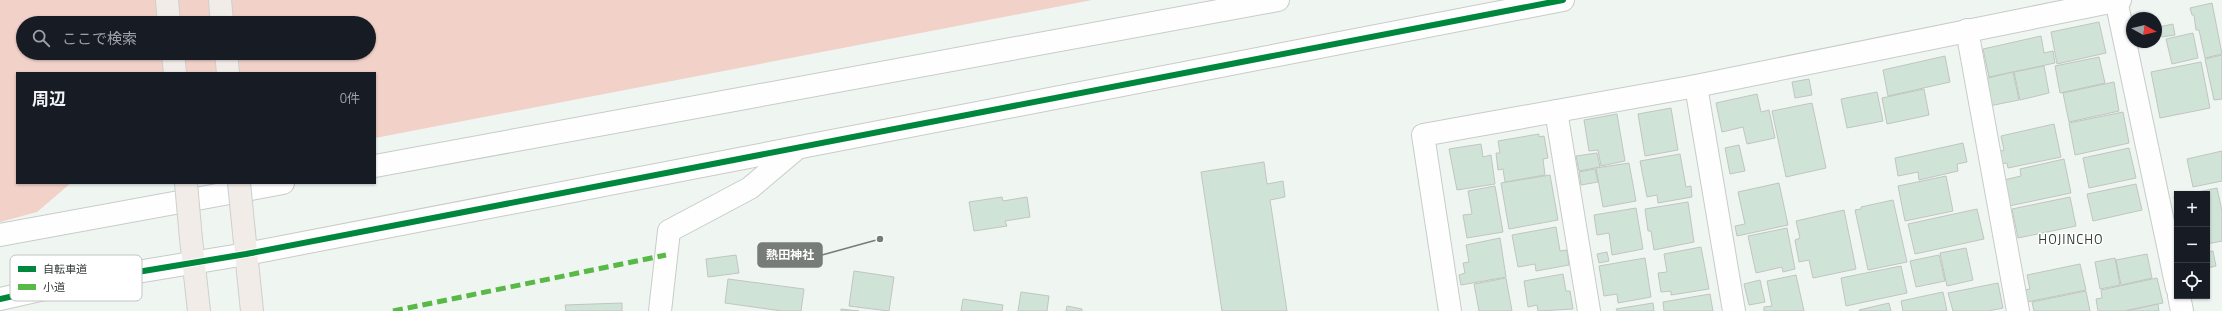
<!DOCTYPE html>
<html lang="ja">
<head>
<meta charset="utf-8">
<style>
	body { margin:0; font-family:"Titillium Web","Noto Sans JP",sans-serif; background:#242831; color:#f1f3f6 }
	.controls { position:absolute; right:12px; bottom:12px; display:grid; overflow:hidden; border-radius:0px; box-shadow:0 1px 3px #0004 }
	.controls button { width:36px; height:36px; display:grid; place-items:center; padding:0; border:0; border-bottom:1px solid #363941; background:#171b24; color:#f1f3f6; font:20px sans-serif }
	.compass { position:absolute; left:2126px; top:12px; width:36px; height:36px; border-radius:50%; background:#171b24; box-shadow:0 1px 3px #0004; rotate:98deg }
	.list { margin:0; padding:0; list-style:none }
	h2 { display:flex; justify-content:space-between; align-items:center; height:52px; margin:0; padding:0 16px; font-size:17px }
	h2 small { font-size:13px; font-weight:400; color:#9ea1a6 }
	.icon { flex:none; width:22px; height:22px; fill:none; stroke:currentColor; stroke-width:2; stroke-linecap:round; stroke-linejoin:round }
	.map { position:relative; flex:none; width:2222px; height:311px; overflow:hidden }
	.search { position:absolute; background:#171b24; box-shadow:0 1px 3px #0004; left:16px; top:16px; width:360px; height:44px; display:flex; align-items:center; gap:10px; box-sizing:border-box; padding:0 14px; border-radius:22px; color:#9ea1a6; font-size:15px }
	.panel { position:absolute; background:#171b24; box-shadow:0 1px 3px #0004; left:16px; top:72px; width:360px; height:112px; border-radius:0px }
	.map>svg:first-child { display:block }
	.green { fill:#f2d1c8; fill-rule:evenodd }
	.building { fill:#d0e3d7; stroke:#c1c5c2 }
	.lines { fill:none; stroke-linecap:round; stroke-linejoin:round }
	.minor-casing { stroke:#c8ccc9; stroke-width:24 }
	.highway-casing { stroke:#cdd0ce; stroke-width:24 }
	.minor { stroke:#fdfefd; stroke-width:22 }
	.highway { stroke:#f2ece9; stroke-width:22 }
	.highway-bridge-casing { stroke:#cdd0ce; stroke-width:24; stroke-linecap:butt }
	.highway-bridge { stroke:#f2ece9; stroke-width:22 }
	.quiet { stroke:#58b947; stroke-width:5; stroke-dasharray:10 5; stroke-linecap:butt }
	.cycleway-casing { stroke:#fff; stroke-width:8 }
	.cycleway { stroke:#00873e; stroke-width:6 }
	.labels { text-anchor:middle; stroke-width:3; stroke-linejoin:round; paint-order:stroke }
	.quarter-label { font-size:13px; letter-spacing:1px; fill:#313b34; stroke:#fff }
	.key { fill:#fff; stroke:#c3c4c3; stroke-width:1 }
	.key-label { font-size:11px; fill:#363b37 }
	.leader { fill:none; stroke:#777c78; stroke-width:1.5 }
	.callout-dot { fill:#777c78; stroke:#fff; stroke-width:1.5 }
	.callout { fill:#777c78; stroke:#777c78; stroke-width:1.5 }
	.callout-label { font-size:12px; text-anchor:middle; font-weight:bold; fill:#fff }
</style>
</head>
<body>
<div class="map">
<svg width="2222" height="311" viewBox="0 0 2222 311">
	<rect width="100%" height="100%" fill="#eff5f1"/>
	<path class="green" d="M0,0h1092l-717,138v-65h-358v110h54l-34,29 -37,10zM23,23h346v30h-346z"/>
	<g class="building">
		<path d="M2212,3l10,51 -17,4 -6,-28h-3l-2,-15h-2l-2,-7z"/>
		<path d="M2099,22l7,31 -49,11 -6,-32z"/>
		<path d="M2173,24l2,11 -13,2 -3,-10z"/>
		<path d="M2193,33l5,25 -26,6 -6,-25z"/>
		<path d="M2041,36l3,17 9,-2 2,12 -66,14 -6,-28z"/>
		<path d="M2222,55v44l-8,1 -9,-41z"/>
		<path d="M1945,56l5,26 -62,14 -5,-26z"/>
		<path d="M2099,57l6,26 -45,10 -5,-27z"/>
		<path d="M2201,62l9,46 -50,10 -9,-46z"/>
		<path d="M2044,66l5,27 -29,7 -6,-28z"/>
		<path d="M2013,72l6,28 -30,6 -5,-27z"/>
		<path d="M1809,79l3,16 -17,3 -3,-16z"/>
		<path d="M2114,82l5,29 -50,11 -6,-29z"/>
		<path d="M1924,89l5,26 -42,9 -5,-26z"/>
		<path d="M1877,92l6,29 -36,7 -6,-29z"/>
		<path d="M1757,94l4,18 8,-2 6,28 -28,6 -4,-17 -21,5 -6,-29z"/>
		<path d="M1812,103l14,65 -40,9 -14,-66z"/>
		<path d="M1671,108l7,42 -33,6 -7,-42z"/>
		<path d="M2123,112l6,31 -54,12 -6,-32z"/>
		<path d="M1617,114l8,47 -24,5 -3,-16 -9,1 -5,-31z"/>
		<path d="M2054,124l7,33 -53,11 -1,-5 -7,1 -2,-12 6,-2 -3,-14z"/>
		<path d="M1539,134v3l5,-1 4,22 -5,1 2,16 -40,7 -2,-13 -5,1 -2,-17h4l-2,-12z"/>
		<path d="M1963,143l4,19 -10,2 1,7 -39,9 -1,-8 -20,4 -3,-18z"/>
		<path d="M1481,144l2,13 8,-2 4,29 -38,6 -8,-41z"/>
		<path d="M1739,145l6,26 -15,3 -5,-26z"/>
		<path d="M2129,148l7,30 -47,10 -6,-30z"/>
		<path d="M2222,151v30l-29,6 -6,-28z"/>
		<path d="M1597,153l3,14 -21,4 -3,-15z"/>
		<path d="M1680,154l6,33 5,-1 1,11 -34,6 -1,-8 -10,2 -7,-36z"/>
		<path d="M2064,159l7,34 -62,13 -5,-26 17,-4 -1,-7z"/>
		<path d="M1264,162l3,22 16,-3 2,16 -15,3 17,111h-65l-21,-139z"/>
		<path d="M1629,163l7,38 -33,6 -7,-39z"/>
		<path d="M1595,169l3,13 -17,3 -2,-13z"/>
		<path d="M1550,175l8,45 -49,9 -8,-46z"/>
		<path d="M1946,176l7,35 -48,10 -7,-35z"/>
		<path d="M1779,183l9,42 -51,11 -2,-10 10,-2 -7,-32z"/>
		<path d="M2136,184l6,26 -49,11 -6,-27z"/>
		<path d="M1495,186l8,46 -36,6 -4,-23 9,-1 -4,-23z"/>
		<path d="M2217,188l5,23v30l-15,3v-50h-19z"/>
		<path d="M2177,196v14l-3,-13z"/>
		<path d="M1002,197l1,4 24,-4 3,20 -25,4 2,5 -33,5 -5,-29z"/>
		<path d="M2070,197l6,29 -58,12 -6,-29z"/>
		<path d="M1893,200l14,62 -39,8 -13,-60 6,-1v-2z"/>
		<path d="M1688,202l6,40 -40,8 -3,-19h-3l-3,-22z"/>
		<path d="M1636,208l7,41 -31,6 -3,-22 -12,2 -3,-20z"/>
		<path d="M1977,209l7,30 -69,15 -7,-30z"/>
		<path d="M1844,210l12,59 -43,9 -4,-18 -10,2 -4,-22 5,-2 -4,-17z"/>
		<path d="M1556,227l4,24 7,-1 2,15 -33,6 -1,-7 -17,3 -6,-32z"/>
		<path d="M1787,228l8,41 -12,3 -1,-5 -26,6 -8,-37z"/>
		<path d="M1500,238l6,39 -45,8 -2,-10 6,-2 -2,-10 6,-1 -3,-17z"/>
		<path d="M1701,247l8,42 -38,6v-4l-10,1 -3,-19 9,-1 -3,-18z"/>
		<path d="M1966,248l7,32 -26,6 -7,-33z"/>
		<path d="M2213,251l3,15 -9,2v-16z"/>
		<path d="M1607,252l2,9 -10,2 -2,-9z"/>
		<path d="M2147,254l5,24 -31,7 -5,-25z"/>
		<path d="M736,255l3,18 -31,4 -2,-18z"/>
		<path d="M1939,255l6,26 -29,6 -6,-26z"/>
		<path d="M1645,258l6,39 -33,6 -1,-9 -13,2 -5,-30z"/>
		<path d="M2115,258l5,27 -20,4 -5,-27z"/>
		<path d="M2080,264l6,26 -59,12 -3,-12 6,-1 -3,-14z"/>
		<path d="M1901,266l6,27 -61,13 -5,-28z"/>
		<path d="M854,271l40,6 -5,34 -40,-5z"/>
		<path d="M1563,274l3,17h4l3,18 -35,2 -1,-6 -9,2 -4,-26z"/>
		<path d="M1796,275l8,36h-40v-4l8,-1 -5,-25z"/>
		<path d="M1506,278l6,33h-33l-5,-27z"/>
		<path d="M2157,278l6,25 -39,8h-26l-2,-12 6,-1 -1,-8z"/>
		<path d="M728,279l76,10 -3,22h-19l-57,-8z"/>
		<path d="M1760,280l5,22 -16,3 -5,-21z"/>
		<path d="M1998,283l5,25 -15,3h-35l-5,-18z"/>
		<path d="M2086,291l4,20h-56l-2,-9z"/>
		<path d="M1021,292l28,4 -2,15h-29z"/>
		<path d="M1943,292l4,19h-44l-2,-10z"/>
		<path d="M1710,294l3,17h-49l-1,-9z"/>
		<path d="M963,299l40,6 -1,6h-41z"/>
		<path d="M622,303v8h-56l-1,-6z"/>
		<path d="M1653,303l1,8h-37l-1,-2z"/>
		<path d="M1889,303l2,8h-31l-1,-1z"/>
		<path d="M2158,304l1,7h-33z"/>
		<path d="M1067,306l15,3v2h-16z"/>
		<path d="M841,309l18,2h-18z"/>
	</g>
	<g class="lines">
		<defs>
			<g id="minor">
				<path d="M2116,0l61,288"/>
				<path d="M1967,30l51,281"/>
				<path d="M1696,86l38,225"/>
				<path d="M1556,111l33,200"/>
				<path d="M375,166l903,-166"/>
				<path d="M0,235l283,-52"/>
				<path d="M2179,296l3,15"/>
				<path d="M0,299l71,-16 175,-29 1317,-254"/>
				<path d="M660,311l9,-80 81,-43 46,-39"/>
				<path d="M1450,311l-27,-176 273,-49 424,-86"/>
			</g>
			<g id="highway">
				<path d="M167,0l2,23"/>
				<path d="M220,0l2,23"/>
				<path d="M173,53l2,20"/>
				<path d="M226,53l2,20"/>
				<path d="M244,233l8,78"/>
				<path d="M191,239l8,72"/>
			</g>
		</defs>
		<use href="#minor" class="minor-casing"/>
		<use href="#highway" class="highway-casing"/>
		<use href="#minor" class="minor"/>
		<use href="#highway" class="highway"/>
		<defs>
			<g id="highway-bridge">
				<path d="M186,183l5,56"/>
				<path d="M239,183l5,50"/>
			</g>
		</defs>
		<use href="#highway-bridge" class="highway-bridge-casing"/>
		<use href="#highway-bridge" class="highway-bridge"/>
		<path class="quiet" d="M393,311l273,-56"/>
		<defs>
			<path id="cycleway" d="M0,299l71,-16 175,-29 1317,-254"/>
		</defs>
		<use href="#cycleway" class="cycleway-casing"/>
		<use href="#cycleway" class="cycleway"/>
	</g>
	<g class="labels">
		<g class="quarter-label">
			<text x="2071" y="244">HOJINCHO</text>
		</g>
	</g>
	<rect x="10" y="255" width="132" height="46" rx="6" class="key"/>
	<rect x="18" y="266" width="18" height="6" fill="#00873e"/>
	<rect x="18" y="284" width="18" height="6" fill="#58b947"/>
	<g class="key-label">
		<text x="43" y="273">自転車道</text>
		<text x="43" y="291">小道</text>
	</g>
	<path class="leader" d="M880 239L822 255"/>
	<circle class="callout-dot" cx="880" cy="239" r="4"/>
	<rect class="callout" x="758" y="243" width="64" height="24" rx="4"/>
	<g class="callout-label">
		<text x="790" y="259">熱田神社</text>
	</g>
</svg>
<div class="controls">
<button>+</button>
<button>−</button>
<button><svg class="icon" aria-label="locate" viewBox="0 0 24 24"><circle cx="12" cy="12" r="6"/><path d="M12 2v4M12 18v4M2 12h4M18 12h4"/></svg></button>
</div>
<svg class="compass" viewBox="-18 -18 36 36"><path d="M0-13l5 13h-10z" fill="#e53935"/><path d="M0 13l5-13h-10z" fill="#9ea1a6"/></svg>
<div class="search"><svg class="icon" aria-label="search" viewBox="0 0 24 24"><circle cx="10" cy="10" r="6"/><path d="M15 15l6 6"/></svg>ここで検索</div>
<section class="panel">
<h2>周辺<small>0件</small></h2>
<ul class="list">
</ul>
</section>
</div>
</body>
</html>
